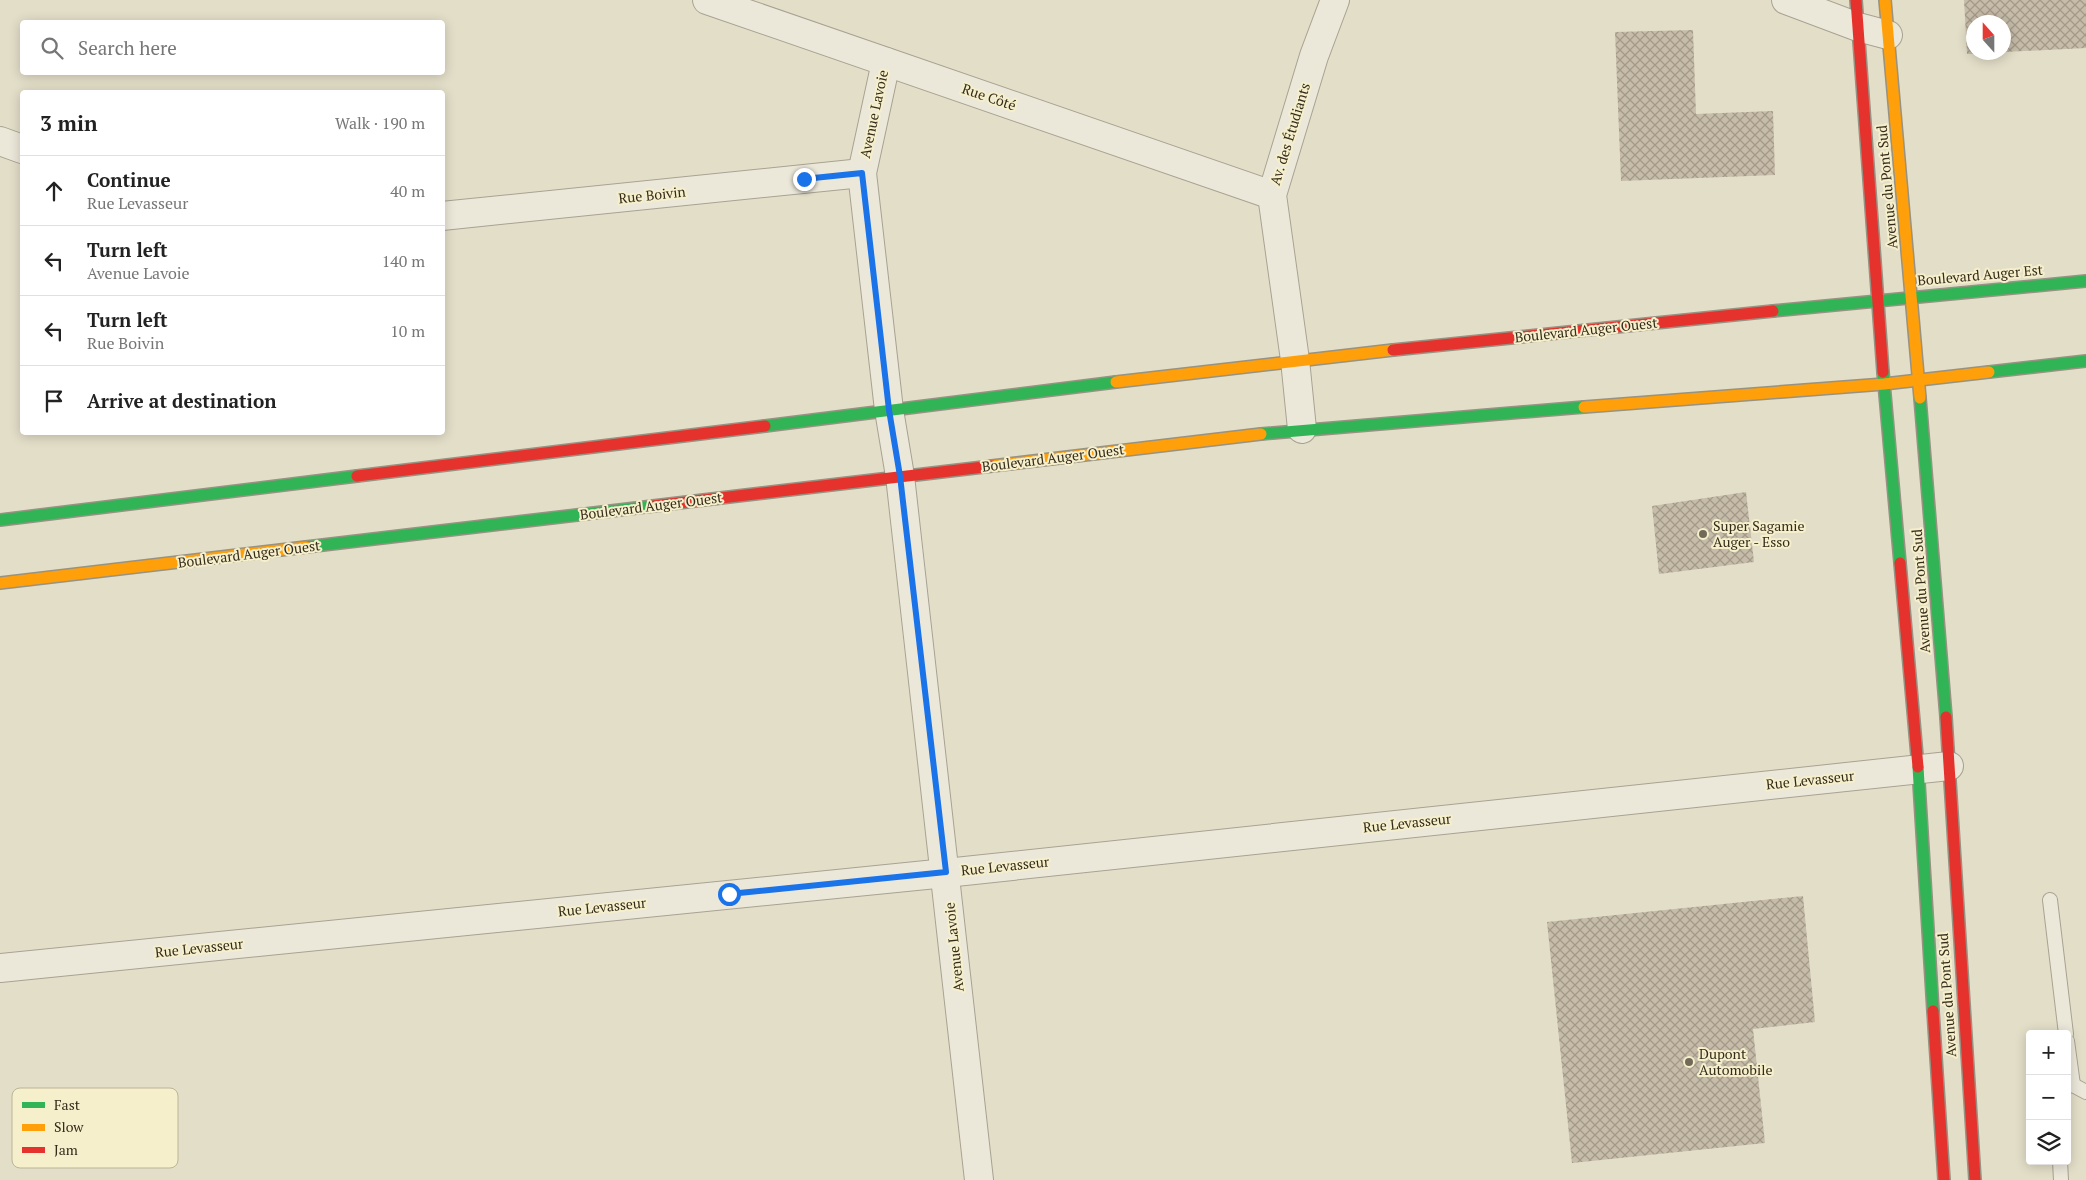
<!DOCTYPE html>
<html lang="en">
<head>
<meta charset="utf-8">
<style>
	body { margin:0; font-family:"PT Serif",serif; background:#f2f2f2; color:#222 }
	.controls { position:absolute; right:15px; bottom:15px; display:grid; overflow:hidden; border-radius:5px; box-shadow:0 2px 12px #0003 }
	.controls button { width:45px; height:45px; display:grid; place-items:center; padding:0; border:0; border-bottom:1px solid #e0e0e0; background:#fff; color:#222; font:25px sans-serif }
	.compass { position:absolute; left:1966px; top:15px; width:45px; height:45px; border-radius:50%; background:#fff; box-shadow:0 2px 12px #0003; rotate:339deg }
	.stop { position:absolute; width:15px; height:15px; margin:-11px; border:4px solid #1a73e8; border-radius:50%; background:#fff }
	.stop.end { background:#1a73e8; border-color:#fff; box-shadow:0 1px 5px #0008 }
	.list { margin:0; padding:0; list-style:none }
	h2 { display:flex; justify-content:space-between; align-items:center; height:65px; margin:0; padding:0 20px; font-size:21px }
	h2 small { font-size:16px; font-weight:400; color:#767676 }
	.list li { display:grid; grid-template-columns:32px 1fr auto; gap:15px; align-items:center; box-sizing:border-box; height:70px; padding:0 20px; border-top:1px solid #e0e0e0 }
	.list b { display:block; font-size:19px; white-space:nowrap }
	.list p { margin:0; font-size:16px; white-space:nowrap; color:#767676 }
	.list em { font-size:16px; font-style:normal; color:#767676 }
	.icon { flex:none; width:28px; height:28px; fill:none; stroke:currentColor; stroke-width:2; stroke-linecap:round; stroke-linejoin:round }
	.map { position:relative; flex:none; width:2086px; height:1180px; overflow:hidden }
	.search { position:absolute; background:#fff; box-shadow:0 2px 12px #0003; left:20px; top:20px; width:425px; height:55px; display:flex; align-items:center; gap:12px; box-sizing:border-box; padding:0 18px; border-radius:5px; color:#767676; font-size:19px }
	.panel { position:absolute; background:#fff; box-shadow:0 2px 12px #0003; left:20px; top:90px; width:425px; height:345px; border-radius:5px }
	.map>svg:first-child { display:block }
	.building { fill:url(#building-cross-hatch) }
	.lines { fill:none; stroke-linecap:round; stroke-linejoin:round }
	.lane-casing { stroke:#a8a292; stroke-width:16 }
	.street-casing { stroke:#a8a292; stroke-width:30 }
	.fast-casing { stroke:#979282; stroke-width:14 }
	.slow-casing { stroke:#979282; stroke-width:14 }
	.jam-casing { stroke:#979282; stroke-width:14 }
	.lane { stroke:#ebe8da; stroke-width:14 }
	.street { stroke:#ebe8da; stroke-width:28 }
	.fast { stroke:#30b455; stroke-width:11 }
	.slow { stroke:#ff9f0a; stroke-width:11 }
	.jam { stroke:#e5322d; stroke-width:11 }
	.route { stroke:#1a73e8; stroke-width:6 }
	.poi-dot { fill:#726a58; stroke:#f6efcc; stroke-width:2 }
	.labels { text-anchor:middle; stroke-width:4; stroke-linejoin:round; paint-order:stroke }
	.street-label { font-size:14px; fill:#352b1b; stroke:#f6efcc }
	.poi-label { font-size:14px; fill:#352b1b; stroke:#f6efcc; text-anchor:start }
	.key { fill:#f6efcc; stroke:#bcb497; stroke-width:1 }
	.key-label { font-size:14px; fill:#352b1b }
</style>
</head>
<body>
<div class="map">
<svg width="2086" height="1180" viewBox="0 0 2086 1180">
	<defs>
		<pattern id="building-cross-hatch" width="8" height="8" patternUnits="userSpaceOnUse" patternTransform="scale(1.25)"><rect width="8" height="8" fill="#c7bca9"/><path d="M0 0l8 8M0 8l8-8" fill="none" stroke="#a29989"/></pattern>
	</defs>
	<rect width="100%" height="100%" fill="#e3dec8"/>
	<g class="building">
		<path d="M1964,0h122v48l-82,4v-30h-30v32h-7z"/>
		<path d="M1693,30l3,84 77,-3 2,64 -154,6 -6,-149z"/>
		<path d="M1746,492l8,70 -95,12 -7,-68z"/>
		<path d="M1803,896l12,126 -62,7 12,114 -193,20 -25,-241z"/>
	</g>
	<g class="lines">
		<defs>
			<g id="lane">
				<path d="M2050,900l16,134"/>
				<path d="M2067,1041l6,44"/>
				<path d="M2067,1086l6,-1 13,7"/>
				<path d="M2060,1161l1,19"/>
			</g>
			<g id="street">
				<path d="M707,0l565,195"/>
				<path d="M1786,0l72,27 30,8"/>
				<path d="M886,62l-24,111 27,237 11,66 79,704"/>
				<path d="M0,141l22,8"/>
				<path d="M442,216l420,-43"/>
				<path d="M1302,429l-7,-69 -23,-165 42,-139 21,-56"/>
				<path d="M0,968l946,-95 1003,-107"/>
			</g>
			<g id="fast">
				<path d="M1773,311l313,-30"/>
				<path d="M1883,372l17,191"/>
				<path d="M1989,372l97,-11"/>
				<path d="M1920,398l26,319"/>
				<path d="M765,426l351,-44"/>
				<path d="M1261,434l323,-27"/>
				<path d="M0,520l357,-44"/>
				<path d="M306,547l347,-41"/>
				<path d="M1918,767l15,244"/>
			</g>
			<g id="slow">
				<path d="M1885,0l35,398"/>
				<path d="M1116,382l277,-32"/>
				<path d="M1584,407l300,-23 105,-12"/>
				<path d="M992,466l269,-32"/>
				<path d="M0,583l306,-36"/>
			</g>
			<g id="jam">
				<path d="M1856,0l27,372"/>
				<path d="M1393,350l380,-39"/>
				<path d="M357,476l408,-50"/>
				<path d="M653,506l339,-40"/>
				<path d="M1900,563l18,204"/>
				<path d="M1946,717l29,463"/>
				<path d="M1933,1011l11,169"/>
			</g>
		</defs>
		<use href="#lane" class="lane-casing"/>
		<use href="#street" class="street-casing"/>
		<use href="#fast" class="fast-casing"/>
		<use href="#slow" class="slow-casing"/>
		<use href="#jam" class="jam-casing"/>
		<use href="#lane" class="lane"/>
		<use href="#street" class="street"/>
		<use href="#fast" class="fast"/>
		<use href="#slow" class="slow"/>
		<use href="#jam" class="jam"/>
	</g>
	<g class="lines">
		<path class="route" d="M729,894l217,-22 -46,-396 -11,-66 -27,-237 -58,6"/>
	</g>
	<g class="poi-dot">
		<circle cx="1703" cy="534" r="5"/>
		<circle cx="1689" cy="1062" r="5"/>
	</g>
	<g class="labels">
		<g class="street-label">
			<text transform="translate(989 97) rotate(19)" y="5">Rue Côté</text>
			<text transform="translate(874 114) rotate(-78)" y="5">Avenue Lavoie</text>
			<text transform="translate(1290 134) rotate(-73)" y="5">Av. des Étudiants</text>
			<text transform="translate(1887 187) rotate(-95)" y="5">Avenue du Pont Sud</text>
			<text transform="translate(652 195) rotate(-6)" y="5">Rue Boivin</text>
			<text transform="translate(1980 275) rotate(-5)" y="5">Boulevard Auger Est</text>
			<text transform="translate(1586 330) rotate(-6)" y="5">Boulevard Auger Ouest</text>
			<text transform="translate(1053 458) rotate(-7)" y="5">Boulevard Auger Ouest</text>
			<text transform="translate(651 506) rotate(-7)" y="5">Boulevard Auger Ouest</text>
			<text transform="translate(249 554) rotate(-7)" y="5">Boulevard Auger Ouest</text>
			<text transform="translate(1921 591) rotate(-94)" y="5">Avenue du Pont Sud</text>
			<text transform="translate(1810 780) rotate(-6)" y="5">Rue Levasseur</text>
			<text transform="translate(1407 823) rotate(-6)" y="5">Rue Levasseur</text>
			<text transform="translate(1005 866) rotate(-6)" y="5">Rue Levasseur</text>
			<text transform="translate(602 907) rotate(-6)" y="5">Rue Levasseur</text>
			<text transform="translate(954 947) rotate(-96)" y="5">Avenue Lavoie</text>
			<text transform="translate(199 948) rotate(-6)" y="5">Rue Levasseur</text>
			<text transform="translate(1947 995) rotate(-94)" y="5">Avenue du Pont Sud</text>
		</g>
		<g class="poi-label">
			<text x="1713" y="531">Super Sagamie<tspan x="1713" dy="16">Auger - Esso</tspan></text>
			<text x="1699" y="1059">Dupont<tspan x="1699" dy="16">Automobile</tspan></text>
		</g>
	</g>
	<rect x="12" y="1088" width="166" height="80" rx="8" class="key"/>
	<rect x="22" y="1102" width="23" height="6" fill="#30b455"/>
	<rect x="22" y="1124" width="23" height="7" fill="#ff9f0a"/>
	<rect x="22" y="1147" width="23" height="6" fill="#e5322d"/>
	<g class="key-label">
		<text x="54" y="1110">Fast</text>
		<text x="54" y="1132">Slow</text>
		<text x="54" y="1155">Jam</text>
	</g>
</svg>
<div class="controls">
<button>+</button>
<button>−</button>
<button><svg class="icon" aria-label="layers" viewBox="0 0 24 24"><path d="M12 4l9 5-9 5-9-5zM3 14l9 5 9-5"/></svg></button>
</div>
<svg class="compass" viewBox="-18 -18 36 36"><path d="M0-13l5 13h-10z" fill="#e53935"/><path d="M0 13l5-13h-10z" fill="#767676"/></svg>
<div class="stop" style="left:729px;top:894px"></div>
<div class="stop end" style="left:804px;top:179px"></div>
<div class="search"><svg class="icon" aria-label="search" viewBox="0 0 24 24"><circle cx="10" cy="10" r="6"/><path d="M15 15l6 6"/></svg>Search here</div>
<section class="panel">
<h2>3 min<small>Walk · 190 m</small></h2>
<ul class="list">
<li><svg class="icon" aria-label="ahead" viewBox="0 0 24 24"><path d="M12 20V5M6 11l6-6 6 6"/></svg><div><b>Continue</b><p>Rue Levasseur</p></div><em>40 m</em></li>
<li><svg class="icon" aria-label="left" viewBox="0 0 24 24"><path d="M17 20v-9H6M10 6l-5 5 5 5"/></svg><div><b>Turn left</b><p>Avenue Lavoie</p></div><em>140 m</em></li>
<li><svg class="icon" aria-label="left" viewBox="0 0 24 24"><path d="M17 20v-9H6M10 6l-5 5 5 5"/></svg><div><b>Turn left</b><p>Rue Boivin</p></div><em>10 m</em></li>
<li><svg class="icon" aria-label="arrive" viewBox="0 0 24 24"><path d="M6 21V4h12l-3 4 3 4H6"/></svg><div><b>Arrive at destination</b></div></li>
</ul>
</section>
</div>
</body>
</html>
